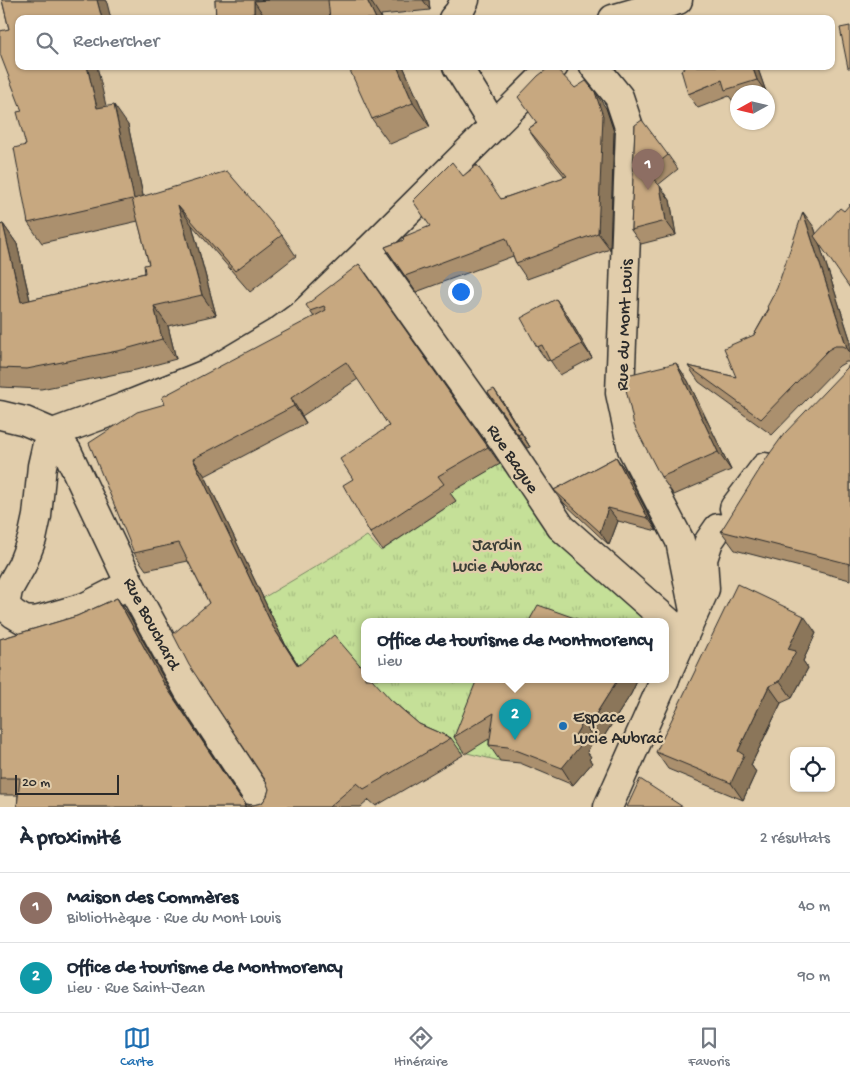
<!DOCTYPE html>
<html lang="fr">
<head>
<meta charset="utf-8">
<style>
	body { margin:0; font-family:"Gochi Hand",sans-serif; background:#f6f6f7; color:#1f2937 }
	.controls { position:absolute; right:15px; bottom:15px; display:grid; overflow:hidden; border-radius:10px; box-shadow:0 1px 4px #0004 }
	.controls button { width:45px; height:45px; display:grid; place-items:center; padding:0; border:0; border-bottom:1px solid #e0e1e3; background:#fff; color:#1f2937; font:25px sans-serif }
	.compass { position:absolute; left:730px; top:85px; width:45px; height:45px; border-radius:50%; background:#fff; box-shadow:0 1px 4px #0004; rotate:262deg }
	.scale { position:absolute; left:15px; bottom:12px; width:104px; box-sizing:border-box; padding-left:5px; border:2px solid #2b2b2b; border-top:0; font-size:14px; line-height:18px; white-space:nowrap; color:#2b2b2b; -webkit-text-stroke:4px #e1cdab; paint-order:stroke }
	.you { position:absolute; left:460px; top:291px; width:18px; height:18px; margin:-12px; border:4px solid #fff; border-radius:50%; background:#1a73e8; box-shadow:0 0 0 8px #1a73e833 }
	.badge { display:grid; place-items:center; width:32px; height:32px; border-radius:50%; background:#1f6fb2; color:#fff; font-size:16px; font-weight:700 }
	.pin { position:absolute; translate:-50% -41px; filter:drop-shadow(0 1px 2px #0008) }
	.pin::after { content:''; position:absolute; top:26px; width:18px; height:15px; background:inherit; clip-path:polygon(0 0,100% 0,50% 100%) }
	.popup { position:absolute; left:361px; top:618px; width:308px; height:65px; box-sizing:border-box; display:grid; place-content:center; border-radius:10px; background:#fff; filter:drop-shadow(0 1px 4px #0005); font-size:16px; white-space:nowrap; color:#747a83 }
	.popup b { font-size:19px; color:#1f2937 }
	.popup::after { content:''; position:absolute; left:50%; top:100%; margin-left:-10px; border:10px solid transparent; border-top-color:#fff }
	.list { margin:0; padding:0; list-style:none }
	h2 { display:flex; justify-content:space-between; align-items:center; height:65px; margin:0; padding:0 20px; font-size:21px }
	h2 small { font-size:16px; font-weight:400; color:#747a83 }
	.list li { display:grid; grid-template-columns:32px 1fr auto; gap:15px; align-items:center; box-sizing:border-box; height:70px; padding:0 20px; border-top:1px solid #e0e1e3 }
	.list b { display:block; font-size:19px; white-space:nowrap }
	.list p { margin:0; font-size:16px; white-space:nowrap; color:#747a83 }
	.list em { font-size:16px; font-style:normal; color:#747a83 }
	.icon { flex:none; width:28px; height:28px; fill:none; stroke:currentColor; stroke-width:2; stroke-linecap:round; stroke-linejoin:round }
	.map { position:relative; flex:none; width:850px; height:807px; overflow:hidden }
	.search { position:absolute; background:#fff; box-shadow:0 1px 4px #0004; left:15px; right:15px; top:15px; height:55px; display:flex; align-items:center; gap:12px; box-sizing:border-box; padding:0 18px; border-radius:10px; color:#747a83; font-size:19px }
	.sheet { height:205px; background:#fff }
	nav { display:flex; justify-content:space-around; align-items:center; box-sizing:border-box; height:70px; border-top:1px solid #e0e1e3; background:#fff; font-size:14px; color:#747a83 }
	nav a { display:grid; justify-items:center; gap:2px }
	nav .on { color:#1f6fb2 }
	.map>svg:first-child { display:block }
	.park { fill:url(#park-tufts); stroke:#788662 }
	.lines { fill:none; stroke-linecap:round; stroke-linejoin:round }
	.minor-casing { stroke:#2b2b2b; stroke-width:31 }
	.minor { stroke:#e1cdab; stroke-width:28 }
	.wall { fill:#ab906e; stroke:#2b2b2b }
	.shaded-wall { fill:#8b765a; stroke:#2b2b2b }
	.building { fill:#c7a880; stroke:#2b2b2b }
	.poi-dot { fill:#1f6fb2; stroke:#e1cdab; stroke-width:2 }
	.labels { text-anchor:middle; stroke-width:4.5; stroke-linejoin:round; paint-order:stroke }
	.street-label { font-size:18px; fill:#2b2b2b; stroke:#e1cdab }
	.park-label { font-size:18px; fill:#3a3d36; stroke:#e1cdab }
	.poi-label { font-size:18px; fill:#2b2b2b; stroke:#e1cdab; text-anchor:start }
</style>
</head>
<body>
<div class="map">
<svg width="850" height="807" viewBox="0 0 850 807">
	<defs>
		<pattern id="park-tufts" width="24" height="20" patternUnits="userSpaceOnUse" patternTransform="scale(1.25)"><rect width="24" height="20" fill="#c5e098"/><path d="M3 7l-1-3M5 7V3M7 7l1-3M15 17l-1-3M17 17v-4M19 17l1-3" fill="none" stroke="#a9c083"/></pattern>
	</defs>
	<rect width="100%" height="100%" fill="#e1cdab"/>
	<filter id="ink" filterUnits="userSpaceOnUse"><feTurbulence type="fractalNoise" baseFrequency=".02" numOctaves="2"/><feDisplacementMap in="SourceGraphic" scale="10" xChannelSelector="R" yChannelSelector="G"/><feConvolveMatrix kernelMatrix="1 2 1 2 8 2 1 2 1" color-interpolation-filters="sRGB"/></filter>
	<g filter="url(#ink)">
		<g class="park">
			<path d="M502,463l39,35 124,123h-300v53l-66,-8 -14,-22 -22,-46 104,-62 14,15 75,-50 -7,-9z"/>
			<path d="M369,679h145l-14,82 -41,-10 -26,-9z"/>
		</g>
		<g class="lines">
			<defs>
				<g id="minor">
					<path d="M453,19l6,-7 6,-12"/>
					<path d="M613,19l65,-19"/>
					<path d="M457,66l37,60"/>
					<path d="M594,66l25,31 11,33 -10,263 12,56 48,92 14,70"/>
					<path d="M368,251l136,191 57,85 111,98 8,19"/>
					<path d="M0,415l25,6 28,12 14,18 63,133 58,106 77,117"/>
					<path d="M53,433l71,-26 87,-35 67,-40 26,-19 64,-62 186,-185"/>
					<path d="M53,433l-6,11 -5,22 -5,50 -5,23 -10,26 -14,25 -2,11 1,7 7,6 10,6 12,1 49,-14 45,-23"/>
					<path d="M734,508l31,-41"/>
					<path d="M665,678l40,-89 -2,-30 6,-18 9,-13"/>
					<path d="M608,807l57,-128"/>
				</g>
			</defs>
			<use href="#minor" class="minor-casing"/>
			<use href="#minor" class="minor"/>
		</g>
		<g class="wall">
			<path d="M2,0h103l2,3 -88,16 87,88 22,18 15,71 139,39 14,21 -46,36 -58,-67 24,90 -48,11 8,33 -40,11 -95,19 -41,-2v-162l3,-1 14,20 13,56 115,-27 4,-9 -11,-43 -96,22 -14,-20 -2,-78 -4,-34 -13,-82z"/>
			<path d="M215,0h214l1,10 -49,5 1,4h-166z"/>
			<path d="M403,66l27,61 -40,17 -18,-25z"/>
			<path d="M757,66l9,26h-28v12h-3l-6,-8 -31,12 -10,-14z"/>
			<path d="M575,88l31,20 8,24 -4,117 -83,30 -11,-16 -3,-7 -97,36 -31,-45 19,-7 26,-14 33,-50 38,23 64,-22 -26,-32 -11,-16 8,-6z"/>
			<path d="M635,125l33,30 10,14 -20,16 12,15 6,35 -35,9 -10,-14z"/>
			<path d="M814,227l36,112v23h-4l-7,4 -67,69 -73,-53 -11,-16 48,11 18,-42z"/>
			<path d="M359,264l141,200 -50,29 6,8 -74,49 -12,-17 -17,-54 36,-53 -31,-47 -56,37 4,7 -101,53 80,168 13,21 93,35 28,24 32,14 12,17 -87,51 -7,-6 -8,7h-344l1,-12h-18v-156l77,-23 40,-18 12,17 46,84 67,101 4,4 7,1 9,-2 5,-7 2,-7 -60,-186 -21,-42 -42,9 -12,-17 31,-149 149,-87 -4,-6z"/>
			<path d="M566,313l26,45 -32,17 -10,-15 -3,1 -10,-14z"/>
			<path d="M676,363l12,18 43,89 -57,25 -13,-18z"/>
			<path d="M850,364v216l-115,-30 -14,-19 126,-163z"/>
			<path d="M488,392l15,10 27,45 -3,1z"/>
			<path d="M616,457l9,13 32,61 -39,-10 -9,24 -45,-42 -10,-13z"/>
			<path d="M816,633l-13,28 5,7 -16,30 -11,5 -30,62 5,7 -13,28 -75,-31 -12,-17z"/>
			<path d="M492,679h146l-7,15 -30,47 -7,-2 -7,13 4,5 -2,2 3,4 -19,22 -53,-22 -20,-2 -11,-16v-6l-24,15 -11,-17z"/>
		</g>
		<g class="shaded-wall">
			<path d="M97,0h8l2,3 4,16h-9z"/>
			<path d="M367,0h3l12,19h-6z"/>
			<path d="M423,0h6l1,10z"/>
			<path d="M254,1l12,18h-7l-5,-6z"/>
			<path d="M87,66h10l14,62 -14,-20z"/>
			<path d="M397,66h6l27,61 -17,-24z"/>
			<path d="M752,66h5l9,26 -9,-12z"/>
			<path d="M595,92l11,16 8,24 -4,117 -12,-16z"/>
			<path d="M114,105l14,20 20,94 -14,-20z"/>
			<path d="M660,186l10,14 6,35 -10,-14z"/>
			<path d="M178,205l14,20 24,90 -14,-20z"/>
			<path d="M803,212l11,15 36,112v14l-3,-5z"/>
			<path d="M3,224l14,20 18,78 -14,-20z"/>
			<path d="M556,299l10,14 26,45 -10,-14z"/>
			<path d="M154,306l14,20 8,33 -14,-20z"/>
			<path d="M676,363l12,18 43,89 -13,-18z"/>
			<path d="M494,389l9,13 27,45 -9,-14z"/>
			<path d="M291,398l11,18 4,7 -12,-17z"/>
			<path d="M616,457l9,13 32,61 -9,-13z"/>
			<path d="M193,459l12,17 80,168 25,39 -37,-56z"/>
			<path d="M608,508l10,13 -9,24 -9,-13z"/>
			<path d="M117,598l12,17 46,84 71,108h-1l-82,-125z"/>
			<path d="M804,616l12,17 -13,28 5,7 -16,30 -12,-17 8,-32z"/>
			<path d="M618,679h20l-7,15 -30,47 -12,-16z"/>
			<path d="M769,686l12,17 -30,62 5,7 -13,28 -12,-17 7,-32z"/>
			<path d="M583,722l11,17 -7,13 4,5 -2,2 3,4 -19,22 -11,-17 15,-24 -3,-7z"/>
		</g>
		<g class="building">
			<path d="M2,0h95l5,19h-83v47h68l10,42 17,-3 20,94 93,-28 55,64 -47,36 -57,-66 24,90 -48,11 8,33 -40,11 -95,19 -27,-1v-143l3,-1 18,78 124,-29 -1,-8 5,-1 -17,-65 -104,24 -14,-75 12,-3 -9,-33 5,-1 -22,-57v-23l9,-2z"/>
			<path d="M215,0h54l-15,1v12l-15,6h-23z"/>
			<path d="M328,0h39l9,19h-46z"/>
			<path d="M850,26v42h-2l-8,-40z"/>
			<path d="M348,66h49l16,37 -41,16z"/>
			<path d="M551,66h3l21,22 11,-7 9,11 8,24 -5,117 -82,30 -10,-25 -101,38 -20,-29 19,-7 -1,-3 27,-11 -17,-25 39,-39 11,14 14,-11 24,34 66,-23 -39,-47 9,-6 -19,-26 20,-21z"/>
			<path d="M687,66h65l5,14 -32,10 -3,-10 -34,14 -7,-24z"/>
			<path d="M642,120l26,35 -21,17 13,14 6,35 -35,9 4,-105z"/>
			<path d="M850,204v84l-36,-52 26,-28 4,3z"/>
			<path d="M803,212l44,136 -4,-2h-8l-7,4 -67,69 -73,-53 48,11 -12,-29 30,-13 15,-26 -2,-2 10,-19z"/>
			<path d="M359,264l129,183 -50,29 6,8 -74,49 -27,-48 10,-6 -13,-20 49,-33 -43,-64 -55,36 3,8 -101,53 80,168 25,39 36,-31 31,36v8h7l19,21 28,24 32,14 -87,51 -7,-6 -28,24h-76l-9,-3 1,3h-228l3,-29h-20v-139l77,-23 40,-18 46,84 77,116 6,6 7,1 9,-2 5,-7 2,-7 -3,-8 -77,-116 -16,-31 36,-31 -30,-60 -45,10 -45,-110 48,-31 28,-8 -3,-7 164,-87 -2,-4 -14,5 -4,-6z"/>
			<path d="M556,299l26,45 -32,17 -8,-16 -5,2 -16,-29z"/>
			<path d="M676,363l42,89 -57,25 -27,-52 -11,-49z"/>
			<path d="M850,364v200l-129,-33 47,-75 16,-22 63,-66z"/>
			<path d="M494,389l27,44 -3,2 -30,-43z"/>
			<path d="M616,457l32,61 -40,-10 -8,24 -46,-42z"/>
			<path d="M737,584l67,32 -16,33 8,2 -16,30 -11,5 -31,65 6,4 -13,28 -75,-31z"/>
			<path d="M538,605l45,16h-54z"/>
			<path d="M477,679h9l5,2 1,-2h126l-29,46 -6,-3 -9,15 5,3 -2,4 3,2 -18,22 -54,-21 -19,-2 5,-32 -40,24z"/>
			<path d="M640,779l43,28h-56z"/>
		</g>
	</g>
	<circle class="poi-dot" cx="563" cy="726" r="5"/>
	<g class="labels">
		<g class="street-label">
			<text transform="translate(623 325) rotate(-88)" y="6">Rue du Mont Louis</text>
			<text transform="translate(514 458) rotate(56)" y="6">Rue Bague</text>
			<text transform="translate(153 623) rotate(62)" y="6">Rue Bouchard</text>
		</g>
		<g class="park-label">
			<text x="497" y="550">Jardin<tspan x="497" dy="21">Lucie Aubrac</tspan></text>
		</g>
		<g class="poi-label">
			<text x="573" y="722">Espace<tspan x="573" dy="21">Lucie Aubrac</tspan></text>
		</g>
	</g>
</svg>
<div class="controls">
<button><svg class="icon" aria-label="locate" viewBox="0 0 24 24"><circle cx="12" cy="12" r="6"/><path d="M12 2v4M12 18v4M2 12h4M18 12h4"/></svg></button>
</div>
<svg class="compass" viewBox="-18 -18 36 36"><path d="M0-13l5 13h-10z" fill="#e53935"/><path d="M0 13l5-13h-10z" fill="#747a83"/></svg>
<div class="scale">20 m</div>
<div class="you"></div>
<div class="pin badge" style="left:648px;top:190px;background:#8d6e63">1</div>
<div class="pin badge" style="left:515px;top:740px;background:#0f9aa8">2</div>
<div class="popup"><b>Office de tourisme de Montmorency</b>Lieu</div>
<div class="search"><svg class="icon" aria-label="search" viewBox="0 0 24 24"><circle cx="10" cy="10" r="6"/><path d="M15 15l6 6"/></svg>Rechercher</div>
</div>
<section class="sheet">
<h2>À proximité<small>2 résultats</small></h2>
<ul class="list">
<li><span class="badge" style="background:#8d6e63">1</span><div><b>Maison des Commères</b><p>Bibliothèque · Rue du Mont Louis</p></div><em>40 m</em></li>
<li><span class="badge" style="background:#0f9aa8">2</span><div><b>Office de tourisme de Montmorency</b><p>Lieu · Rue Saint-Jean</p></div><em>90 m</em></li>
</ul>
</section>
<nav>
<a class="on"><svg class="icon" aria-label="map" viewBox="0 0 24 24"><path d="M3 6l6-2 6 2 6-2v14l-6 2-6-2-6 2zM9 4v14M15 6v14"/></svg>Carte</a>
<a><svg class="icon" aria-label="directions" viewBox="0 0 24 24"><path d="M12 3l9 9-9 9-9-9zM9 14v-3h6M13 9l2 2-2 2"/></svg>Itinéraire</a>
<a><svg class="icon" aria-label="saved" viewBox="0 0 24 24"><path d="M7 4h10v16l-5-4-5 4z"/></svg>Favoris</a>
</nav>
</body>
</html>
